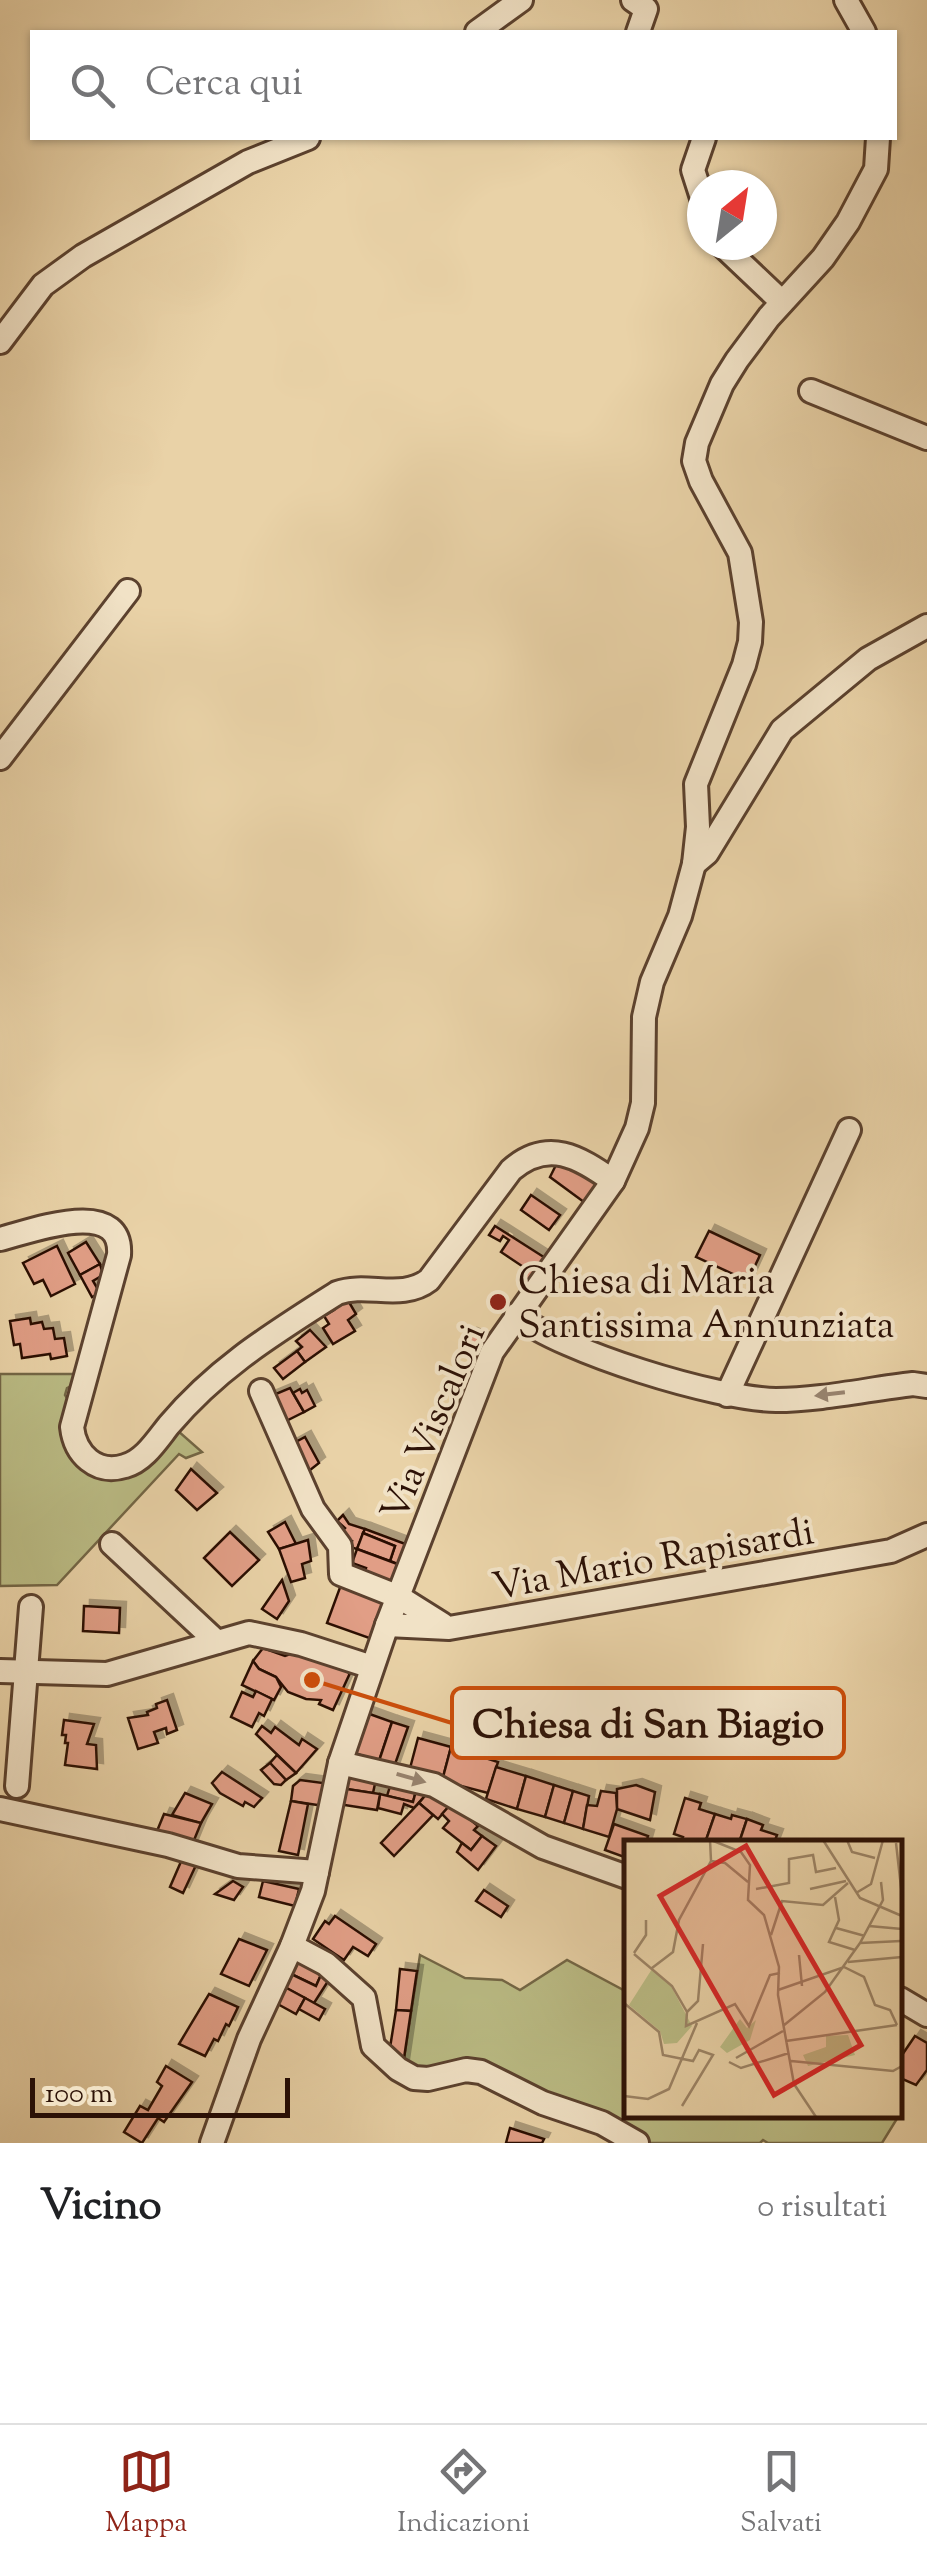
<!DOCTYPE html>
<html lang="it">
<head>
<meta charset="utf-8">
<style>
	body { margin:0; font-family:"Sorts Mill Goudy",serif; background:#f6f6f6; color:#202124 }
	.compass { position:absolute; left:687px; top:170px; width:90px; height:90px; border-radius:50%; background:#fff; box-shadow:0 2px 8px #0004; rotate:30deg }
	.scale { position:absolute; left:30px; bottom:25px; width:260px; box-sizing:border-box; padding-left:10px; border:5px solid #2c1106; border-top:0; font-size:28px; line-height:35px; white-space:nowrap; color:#2c1106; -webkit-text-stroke:8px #f1e2c6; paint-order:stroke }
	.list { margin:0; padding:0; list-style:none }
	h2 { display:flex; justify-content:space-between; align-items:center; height:130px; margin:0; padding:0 40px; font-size:42px }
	h2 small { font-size:32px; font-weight:400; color:#757577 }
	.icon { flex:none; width:55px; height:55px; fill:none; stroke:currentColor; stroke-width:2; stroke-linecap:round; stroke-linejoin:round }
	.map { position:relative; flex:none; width:927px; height:2143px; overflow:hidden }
	.search { position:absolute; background:#fff; box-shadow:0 2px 8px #0004; left:30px; right:30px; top:30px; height:110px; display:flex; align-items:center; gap:25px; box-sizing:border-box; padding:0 35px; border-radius:0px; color:#757577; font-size:38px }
	.sheet { height:280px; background:#fff }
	nav { display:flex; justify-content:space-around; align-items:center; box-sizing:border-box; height:140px; border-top:2px solid #e0e0e0; background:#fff; font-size:28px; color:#757577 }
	nav a { display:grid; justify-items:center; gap:5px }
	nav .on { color:#8f2418 }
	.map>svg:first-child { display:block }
	.green { fill:#babb84; stroke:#736645; stroke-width:2.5 }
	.building { fill:#e19e86; stroke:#2c1106; stroke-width:2.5; filter:url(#shadow) }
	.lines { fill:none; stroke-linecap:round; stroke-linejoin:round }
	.minor-casing { stroke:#5b412e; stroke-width:28 }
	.minor { stroke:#f1e2c6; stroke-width:22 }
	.oneway { fill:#988470 }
	.poi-dot { fill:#8f2418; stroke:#f1e2c6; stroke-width:4 }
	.labels { text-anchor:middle; stroke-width:8; stroke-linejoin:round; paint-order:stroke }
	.poi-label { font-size:38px; fill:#2c1106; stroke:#f1e2c6; text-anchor:start }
	.street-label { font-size:38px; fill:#2c1106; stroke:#f1e2c6 }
	.inset-road { fill:none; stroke:#9d8567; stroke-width:2.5 }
	.view { fill:#d62828; fill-opacity:0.15; stroke:#d62828; stroke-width:5 }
	.inset-edge { fill:none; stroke:#2c1106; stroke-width:5 }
	.leader { fill:none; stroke:#cc4e0b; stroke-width:4 }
	.callout-dot { fill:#cc4e0b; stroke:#f1e2c6; stroke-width:4 }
	.callout { fill:#f1e2c6; stroke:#cc4e0b; stroke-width:4 }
	.callout-label { font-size:40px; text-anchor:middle; font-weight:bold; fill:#2c1106 }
</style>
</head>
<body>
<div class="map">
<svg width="927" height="2143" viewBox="0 0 927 2143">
	<defs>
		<filter id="shadow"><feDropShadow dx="6" dy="-6" stdDeviation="0" flood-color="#0004"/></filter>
	</defs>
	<rect width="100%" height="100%" fill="#e9d2a7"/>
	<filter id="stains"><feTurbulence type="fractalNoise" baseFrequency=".002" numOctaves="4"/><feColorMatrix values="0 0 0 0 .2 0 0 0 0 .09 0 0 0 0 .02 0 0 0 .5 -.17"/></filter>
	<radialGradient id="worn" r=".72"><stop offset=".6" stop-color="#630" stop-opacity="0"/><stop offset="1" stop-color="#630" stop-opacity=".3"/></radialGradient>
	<g class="green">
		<path d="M0,1374h76l-3,11 -6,3 -2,7 4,6 -3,13 44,64 67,-48 25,22 -16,6 -7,-4 -122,131 -57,1z"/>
		<path d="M420,1955l45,23 37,2 18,10 47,-30 60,32v124l271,1 -16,26h-114l-5,-3 -3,3h-112l-32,-21 -179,-52 -34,-5z"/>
	</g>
	<g class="building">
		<path d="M558,1161l44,24 -14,20 -38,-28z"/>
		<path d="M531,1195l29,20 -11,15 -28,-20z"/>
		<path d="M495,1226l55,35 -18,26 -14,-8 7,-11 -24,-16 8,-12 -6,-4 -3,5 -11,-6z"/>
		<path d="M709,1231l51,24 -12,26 -52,-24z"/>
		<path d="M86,1242l14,22 -20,11 -12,-22z"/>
		<path d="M57,1246l18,38 -24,12 -8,-16 -9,4 -11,-21z"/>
		<path d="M100,1264l3,11 -10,6 7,12 -8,4 -12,-22z"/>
		<path d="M346,1297l10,17 -8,6 7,11 -22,13 -10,-16 6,-4 -5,-8 10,-6 -2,-4z"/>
		<path d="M30,1318l1,6 11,-2 2,7 9,-1 2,11 9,-1 3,18 -16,3 -1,-5 -28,4 -2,-14 -6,1 -4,-24z"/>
		<path d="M310,1330l16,17 -21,15 -8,-11 5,-4 -6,-6z"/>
		<path d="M471,1334l19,8 -10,20 -18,-9z"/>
		<path d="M297,1351l8,11 -22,17 -9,-11z"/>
		<path d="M290,1388l14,24 -22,11 -11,-27z"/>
		<path d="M300,1389l2,4 5,-3 8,16 -11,6 -11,-19z"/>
		<path d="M305,1437l14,26 -14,11 -13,-30z"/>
		<path d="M191,1469l26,24 -20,17 -21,-20z"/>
		<path d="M343,1515l6,9 16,5 -8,20 -7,-2 2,-6 -14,-5 7,-8 -8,-7z"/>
		<path d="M285,1522l11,22 -17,5 -11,-17z"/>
		<path d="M365,1529l43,16 -8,20 -10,-4 5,-15 -32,-13z"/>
		<path d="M230,1532l29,28 -27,26 -28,-28z"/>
		<path d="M363,1533l32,13 -5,15 -33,-12z"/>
		<path d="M308,1540l3,21 -9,3 3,14 -14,4 -12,-33z"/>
		<path d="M357,1549l43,16 -8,23 -30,-10 4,-10 -14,-5z"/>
		<path d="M282,1580l7,21 -12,18 -15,-10z"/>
		<path d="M342,1582l45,17 -15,40 -45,-16z"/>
		<path d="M84,1606l36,2 -1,25 -36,-2z"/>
		<path d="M263,1648l22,8 8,-3 23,4 34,16 -17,37 -14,-6 2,-4 -15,-1 -18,-7 -12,-15 -17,-8 -6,-8z"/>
		<path d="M253,1661l6,8 17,8 5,10 -7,13 -32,-15z"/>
		<path d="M256,1691l16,8 -8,17 -5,-3 -7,14 -21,-10 11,-25 11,5z"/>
		<path d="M167,1700l10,30 -10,4 -1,-6 -12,4 4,11 -20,6 -10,-31 20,-3 -1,-3 10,-4 -1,-4z"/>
		<path d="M364,1712l28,10 -13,39 -28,-9z"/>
		<path d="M64,1720l30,4 -7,20 9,1 1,24 -32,-4 3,-22h-3l1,-8h-4z"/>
		<path d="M392,1722l16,5 -14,40 -15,-6z"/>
		<path d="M262,1726l9,7 4,-6 24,18 3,-6 15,10 -21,24 -40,-39z"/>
		<path d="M418,1738l33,9 -9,34 -33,-9z"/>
		<path d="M451,1747l47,15 -10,31 -46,-12z"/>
		<path d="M277,1755l19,18 -10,7 -16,-17z"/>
		<path d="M270,1763l16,17 -5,5 -7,-1 -13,-14z"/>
		<path d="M496,1767l30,9 -9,33 -31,-10z"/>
		<path d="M222,1772l40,26 -8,9 -9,-5 -2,4 -23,-13 -8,-10z"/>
		<path d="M343,1773l33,6 -3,14 -33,-5z"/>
		<path d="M526,1776l28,9 -9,32 -28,-8z"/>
		<path d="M300,1780l23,3 1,23 -33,-5 2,-15z"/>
		<path d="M392,1780l25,7 -4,15 -26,-6z"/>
		<path d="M554,1785l19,6 -9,32 -19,-6z"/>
		<path d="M636,1785l19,7 -5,28 -33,-11v-20z"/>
		<path d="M417,1787l12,4 -15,17 -10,-4 -3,10 -23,-6 2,-14 33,8z"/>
		<path d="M340,1788l40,6 -3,16 -39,-6z"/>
		<path d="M429,1791l22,13 -13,15 -19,-16z"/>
		<path d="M573,1791l16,5 -6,33 -19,-6z"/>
		<path d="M601,1791l15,2 1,16 -8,28 -26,-8 4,-24 10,1z"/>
		<path d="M185,1793l27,11 -11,19 -29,-8z"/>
		<path d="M685,1798l16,5 -2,6 16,5 -10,29 -12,-3 -2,3h-10l2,-6 -9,-3z"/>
		<path d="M291,1801l17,3 -10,51 -19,-4z"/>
		<path d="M419,1803l14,12 -39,41 -13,-13z"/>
		<path d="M451,1804l27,22 -4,4 8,6 -11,14 -28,-22 6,-7 -7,-7z"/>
		<path d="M164,1814l37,9 -9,22 -37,-9z"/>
		<path d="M715,1814l16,5 1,-4 15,4 -8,24h-34z"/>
		<path d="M747,1819l16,6 -2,5 16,5 -3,8h-35z"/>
		<path d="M614,1824l34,12 -2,7h-19v15l-22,-8z"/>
		<path d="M482,1836l14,10 -18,24 -21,-18 5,-9 9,7z"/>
		<path d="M183,1857l14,6 -14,30 -13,-6z"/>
		<path d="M233,1881l10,6 -9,13 -19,-6z"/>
		<path d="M263,1881l36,8 -4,17 -36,-9z"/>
		<path d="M484,1890l24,16 -7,11 -25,-16z"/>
		<path d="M335,1916l41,28 -8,12 -15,-9 -9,13 -31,-21 12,-18 4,3z"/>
		<path d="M239,1939l28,11 -18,36 -28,-12z"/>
		<path d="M295,1955l29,13 -8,18 -29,-14z"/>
		<path d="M324,1968l8,7 -18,28 -33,-18 6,-13 29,14z"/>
		<path d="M400,1969l17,2 -6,40 -15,-1z"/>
		<path d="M281,1985l24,13 -9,16 -22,-12z"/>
		<path d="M209,1994l29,13 -9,19 -3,-2 -8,17 -4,-2 -9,17 -26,-12z"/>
		<path d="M305,1998l20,11 -6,11 -20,-11z"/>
		<path d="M396,2010l15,1 -8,54 -14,-11z"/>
		<path d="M915,2036l12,7v27l-11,15 -16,-7v-20z"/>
		<path d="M166,2066l26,16 -28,40 -6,-4 -16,25 -18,-11 16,-26 8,4 14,-24 -5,-4z"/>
		<path d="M510,2128l34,11 -2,4h-36z"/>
	</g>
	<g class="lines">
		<defs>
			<g id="minor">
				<path d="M633,0l13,9 -8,23"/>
				<path d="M846,0l18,32"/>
				<path d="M477,32l44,-32"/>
				<path d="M702,198l-9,-28 11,-32"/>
				<path d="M722,245l60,57"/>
				<path d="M0,342l43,-57 40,-29 165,-94 60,-24"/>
				<path d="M811,391l116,47"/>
				<path d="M0,758l128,-167"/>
				<path d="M694,864l13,-11 75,-123 86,-71 59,-33"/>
				<path d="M0,1239c32,-8 123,-43 119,16l-47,172c3,27 24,48 53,39 19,-5 32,-26 44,-41 49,-58 104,-91 168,-132 30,-11 65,8 92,-13l82,-110c37,-32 68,-13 102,11"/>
				<path d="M516,1315c47,37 200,84 260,85 45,0 93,-11 137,-16l14,2"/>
				<path d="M261,1391l52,118 27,37 1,28 58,23 43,27"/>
				<path d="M727,1395l122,-265"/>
				<path d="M112,1544l105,98"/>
				<path d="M387,1625l62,3 442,-77 36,-16"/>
				<path d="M0,1671l107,3 142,-41 52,11 71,23"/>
				<path d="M340,1763l94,22 109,62 84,30"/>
				<path d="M17,1786l14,-179"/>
				<path d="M0,1809l168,36 70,21 79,6"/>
				<path d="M292,1946l34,18 38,34 9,48 25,23 16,9 14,1 38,-9 15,2 62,31 59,20 35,20"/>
				<path d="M900,1999l27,16"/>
				<path d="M212,2143l37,-104 43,-93 21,-55 27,-128 47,-138 105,-273 121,-171 24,-53 6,-25 1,-86 8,-35 28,-66 14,-52 4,-37 -2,-43 48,-119 6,-23 1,-20 -11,-69 -39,-72 -7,-20 3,-18 25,-59 15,-24 32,-43 54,-59 25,-36 28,-53 2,-31"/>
			</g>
		</defs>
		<use href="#minor" class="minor-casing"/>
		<use href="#minor" class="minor"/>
	</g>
	<defs><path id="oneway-solid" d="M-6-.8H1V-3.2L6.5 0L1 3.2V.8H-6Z" transform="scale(2.5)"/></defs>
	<g class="oneway">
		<use href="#oneway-solid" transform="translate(830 1394) rotate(173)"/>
		<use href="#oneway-solid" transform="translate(411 1778) rotate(16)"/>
	</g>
	<circle class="poi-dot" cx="498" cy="1302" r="10"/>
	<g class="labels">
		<g class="poi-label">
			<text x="518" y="1293">Chiesa di Maria<tspan x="518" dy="44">Santissima Annunziata</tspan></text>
		</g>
		<g class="street-label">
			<text transform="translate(432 1422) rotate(-67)" y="13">Via Viscalori</text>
			<text transform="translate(653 1558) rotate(-10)" y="13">Via Mario Rapisardi</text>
		</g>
	</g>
	<g transform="translate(624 1840)">
		<rect width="278" height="278" fill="#e9d2a7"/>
		<path d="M28,129l18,15 22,42 -15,17 -13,1 -4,-13 -31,-26zM116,179l7,9 9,-8 -6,20 -23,13 -7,-6zM224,195l7,20 -47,11 -5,-11 23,-8v-11z" fill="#babb84"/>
		<path class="inset-road" d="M87,0l30,12 9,13 -2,35 16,15 15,52 -1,28 16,89 22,33M199,0l37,58 42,18M223,0l5,12 23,6M272,3l6,53M87,21l14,2 23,19M132,49l33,-6v-24l24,-4 3,17 20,-4M186,49l36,-8M232,53l15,-9 12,-44M211,57l4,23 -10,22 26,8M245,86l33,3M212,88l29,8M147,95l11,-34 41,4 25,-22M236,103l41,-2M10,113l12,-18v-15M10,114l38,32 15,26 -1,14 49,-22 14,22 21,-51 10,-2M175,115l3,31M224,122l54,-5M28,128l21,-16 6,-32 32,-59 -1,-21M154,150l66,-23 20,10 11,28 15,5 7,15M278,157v51M0,163l35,29 4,23 30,6 6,-11 14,5 -31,51M63,172l11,-11 5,-57M159,186l42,-34 35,-49 23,-43 -2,-18M162,201l111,-16M112,218l47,-27M167,221l102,10 9,-5M105,222l12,6 48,-15M0,256l24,3 21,-10 28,-66"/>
		<path class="view" d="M122,6l115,199 -87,50 -114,-199z"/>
		<rect width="278" height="278" class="inset-edge"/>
	</g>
	<path class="leader" d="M312 1680L452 1723"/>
	<circle class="callout-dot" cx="312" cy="1680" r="10"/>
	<rect class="callout" x="452" y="1688" width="392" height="70" rx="10"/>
	<g class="callout-label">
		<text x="648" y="1737">Chiesa di San Biagio</text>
	</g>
	<rect width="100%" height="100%" filter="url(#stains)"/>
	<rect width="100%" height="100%" fill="url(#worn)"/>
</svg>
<svg class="compass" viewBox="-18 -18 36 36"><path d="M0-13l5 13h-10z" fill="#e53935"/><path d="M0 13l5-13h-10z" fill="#757577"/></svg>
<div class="scale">100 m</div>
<div class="search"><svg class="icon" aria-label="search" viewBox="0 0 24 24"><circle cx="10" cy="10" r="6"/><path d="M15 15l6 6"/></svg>Cerca qui</div>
</div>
<section class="sheet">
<h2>Vicino<small>0 risultati</small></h2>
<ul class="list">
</ul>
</section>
<nav>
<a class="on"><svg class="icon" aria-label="map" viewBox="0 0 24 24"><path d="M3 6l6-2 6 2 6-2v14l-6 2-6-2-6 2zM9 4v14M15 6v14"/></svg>Mappa</a>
<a><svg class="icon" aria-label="directions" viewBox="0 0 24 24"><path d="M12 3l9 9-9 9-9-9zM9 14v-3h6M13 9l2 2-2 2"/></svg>Indicazioni</a>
<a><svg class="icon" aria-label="saved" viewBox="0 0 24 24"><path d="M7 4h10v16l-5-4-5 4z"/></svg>Salvati</a>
</nav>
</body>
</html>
